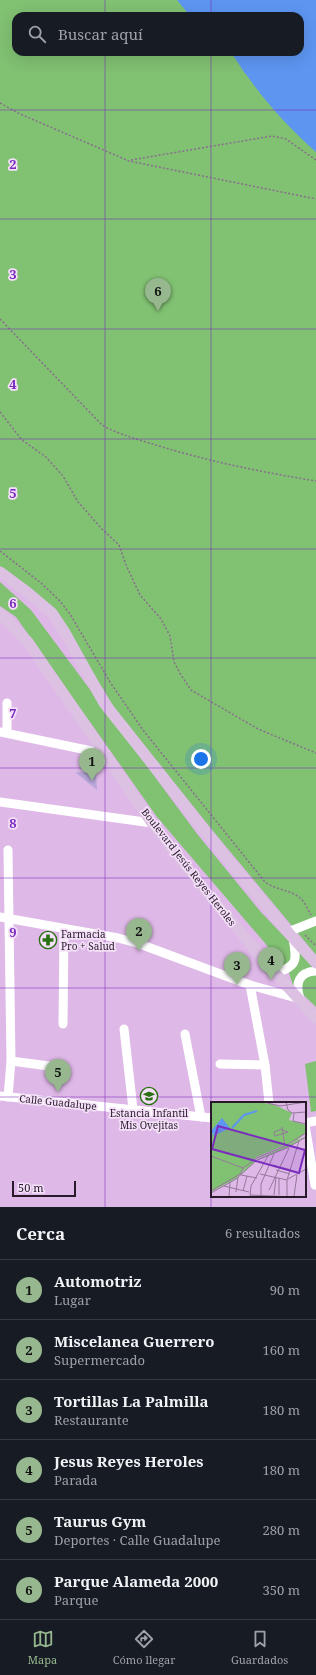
<!DOCTYPE html>
<html lang="es">
<head>
<meta charset="utf-8">
<style>
	body { margin:0; font-family:"Noto Serif",serif; background:#242831; color:#f1f3f6 }
	.scale { position:absolute; left:12px; bottom:10px; width:64px; box-sizing:border-box; padding-left:4px; border:2px solid #281a2b; border-top:0; font-size:11px; line-height:14px; white-space:nowrap; color:#281a2b; -webkit-text-stroke:3px #f4e0f8; paint-order:stroke }
	.you { position:absolute; left:201px; top:759px; width:14px; height:14px; margin:-10px; border:3px solid #fff; border-radius:50%; background:#1a73e8; box-shadow:0 0 0 6px #1a73e833 }
	.badge { display:grid; place-items:center; width:26px; height:26px; border-radius:50%; background:#97b88f; color:#111; font-size:13px; font-weight:700 }
	.pin { position:absolute; translate:-50% -33px; filter:drop-shadow(0 1px 2px #0008) }
	.pin::after { content:''; position:absolute; top:21px; width:14px; height:12px; background:inherit; clip-path:polygon(0 0,100% 0,50% 100%) }
	.list { margin:0; padding:0; list-style:none }
	h2 { display:flex; justify-content:space-between; align-items:center; height:52px; margin:0; padding:0 16px; font-size:17px }
	h2 small { font-size:13px; font-weight:400; color:#9ea1a6 }
	.list li { display:grid; grid-template-columns:26px 1fr auto; gap:12px; align-items:center; box-sizing:border-box; height:60px; padding:0 16px; border-top:1px solid #363941 }
	.list b { display:block; font-size:15px; white-space:nowrap }
	.list p { margin:0; font-size:13px; white-space:nowrap; color:#9ea1a6 }
	.list em { font-size:13px; font-style:normal; color:#9ea1a6 }
	.icon { flex:none; width:22px; height:22px; fill:none; stroke:currentColor; stroke-width:2; stroke-linecap:round; stroke-linejoin:round }
	.map { position:relative; flex:none; width:316px; height:1207px; overflow:hidden }
	.search { position:absolute; background:#171b24; box-shadow:0 4px 16px #0002; left:12px; right:12px; top:12px; height:44px; display:flex; align-items:center; gap:10px; box-sizing:border-box; padding:0 14px; border-radius:12px; color:#9ea1a6; font-size:15px }
	.sheet { height:412px; background:#171b24 }
	nav { display:flex; justify-content:space-around; align-items:center; box-sizing:border-box; height:56px; border-top:1px solid #363941; background:#171b24; font-size:11px; color:#9ea1a6 }
	nav a { display:grid; justify-items:center; gap:2px }
	nav .on { color:#97b88f }
	.map>svg:first-child { display:block }
	.green { fill:#81c172; fill-rule:evenodd }
	.water { fill:#5d95f0 }
	.building { fill:#b8a7db }
	.lines { fill:none; stroke-linecap:round; stroke-linejoin:round }
	.path { stroke:#886d8e; stroke-width:1.5; stroke-dasharray:2 2; stroke-linecap:butt }
	.minor { stroke:#fff; stroke-width:9 }
	.major { stroke:#dcc1e3; stroke-width:11 }
	.grid { fill:none; stroke:#7b2cbf; stroke-width:1; stroke-opacity:0.55 }
	.labels { text-anchor:middle; stroke-width:3.5; stroke-linejoin:round; paint-order:stroke }
	.street-label { font-size:10px; fill:#281a2b; stroke:#f4e0f8 }
	.poi-label { font-size:10px; fill:#281a2b; stroke:#f4e0f8; text-anchor:start }
	.inset-river { fill:none; stroke:#5d95f0; stroke-width:2 }
	.inset-road { fill:none; stroke:#95799c; stroke-width:1 }
	.view { fill:#7b2cbf; fill-opacity:0.15; stroke:#7b2cbf; stroke-width:2 }
	.inset-edge { fill:none; stroke:#281a2b; stroke-width:2 }
	.grid-label { font-size:13px; text-anchor:middle; font-weight:bold; fill:#7b2cbf; stroke:#f4e0f8; stroke-width:3.5; stroke-linejoin:round; paint-order:stroke }
</style>
</head>
<body>
<div class="map">
<svg width="316" height="1207" viewBox="0 0 316 1207">
	<rect width="100%" height="100%" fill="#deb8e7"/>
	<g class="green">
		<path d="M0,0h316v955l-103,-124 -99,-124 -59,-97 -55,-40zM16,16h284v36h-284z"/>
		<path d="M0,582l31,28 167,225 62,76 56,59v37l-23,-22 -5,-15 -131,-153 -141,-200 -16,-11z"/>
		<path d="M316,1061v50l-5,1 -6,-48z"/>
	</g>
	<path class="water" d="M177,0h139v152c-25,-22 -49,-48 -68,-75 -7,-8 -11,-18 -18,-25h70v-36h-110z"/>
	<path class="building" d="M75,772l21,1 1,17z"/>
	<g class="lines">
		<g class="path">
			<path d="M0,103l20,11 109,47 187,38"/>
			<path d="M131,160l141,-24 14,3 30,21"/>
			<path d="M0,319l102,106c16,9 34,14 51,19 53,17 108,28 163,37"/>
			<path d="M0,412l22,28 24,17 17,19 15,26 23,26 18,17 7,20 14,30 21,24 9,17 4,26 7,13 10,15 67,39 58,24"/>
			<path d="M0,551l41,32 19,18 10,13 40,68 33,48 122,152c11,8 26,8 35,16 5,4 8,12 11,17"/>
			<path d="M305,935l11,11"/>
		</g>
		<g class="minor">
			<path d="M0,732l106,22"/>
			<path d="M7,733v-30"/>
			<path d="M0,802l152,21"/>
			<path d="M8,850l3,211 -3,36"/>
			<path d="M0,917l118,21 19,5 113,42 50,14"/>
			<path d="M288,932l28,-11"/>
			<path d="M275,973c23,-7 22,-12 18,-35"/>
			<path d="M250,985l15,80 4,38"/>
			<path d="M300,999c-5,-15 -2,-27 16,-28"/>
			<path d="M63,1024l1,-95"/>
			<path d="M124,1029l9,80"/>
			<path d="M185,1034l16,83"/>
			<path d="M11,1061l38,5"/>
			<path d="M220,1064l45,1"/>
			<path d="M0,1096l212,22"/>
			<path d="M305,1123l11,-2"/>
			<path d="M305,1125l10,60"/>
		</g>
		<g class="major">
			<path d="M0,572l27,20 25,21 12,18 40,72 121,153 68,82 23,25"/>
			<path d="M0,613l28,29 124,181 33,43 90,107 41,45"/>
		</g>
	</g>
	<path class="grid" d="M105,0v16M211,0v16M105,52v1155M211,52v1155M0,110h316M0,219h316M0,329h316M0,439h316M0,549h316M0,658h316M0,768h316M0,878h316M0,988h316M0,1097h316"/>
	<defs>
		<symbol id="pharmacy-ring" viewBox="-11 -11 22 22"><circle r="9.5" fill="#f4e0f8" stroke="#287011" stroke-width="1.5"/><path d="M-2-6h4v4h4v4h-4v4h-4v-4h-4v-4h4Z" fill="#287011"/></symbol>
		<symbol id="school-ring" viewBox="-11 -11 22 22"><circle r="9.5" fill="#f4e0f8" stroke="#287011" stroke-width="1.5"/><path d="M0-5L7-2L0 1L-7-2ZM-4 1L0 2.5L4 1V4Q0 6-4 4Z" fill="#287011"/></symbol>
	</defs>
	<g fill-rule="evenodd">
		<use href="#pharmacy-ring" x="38" y="930" width="20" height="20"/>
		<use href="#school-ring" x="139" y="1086" width="20" height="20"/>
	</g>
	<g class="labels">
		<g class="street-label">
			<text transform="translate(189 867) rotate(52)" y="4">Boulevard Jesús Reyes Heroles</text>
			<text transform="translate(58 1102) rotate(6)" y="4">Calle Guadalupe</text>
		</g>
		<g class="poi-label">
			<text x="61" y="938">Farmacia<tspan x="61" dy="12">Pro + Salud</tspan></text>
			<text x="149" y="1117" text-anchor="middle">Estancia Infantil<tspan x="149" dy="12">Mis Ovejitas</tspan></text>
		</g>
	</g>
	<g transform="translate(211 1102)">
		<rect width="95" height="95" fill="#deb8e7"/>
		<path d="M0,0h58l-4,2h8l19,9 -3,7 17,5v7l-9,8 -40,17 -5,5 54,-26 -17,11 -32,13 -17,15 8,-11 -11,14 -26,14z" fill="#81c172"/>
		<path d="M11,16l8,10 -19,9 4,-4 -4,1v-3z" fill="#5d95f0"/>
		<path class="inset-river" d="M21,26l12,-13 13,-4"/>
		<path class="inset-road" d="M52,0l17,4 26,-4M75,0l2,8 4,3 14,-1M83,11l-1,8 13,3M71,25l3,19M71,27l-8,3 1,4 13,-4 -5,-2M0,54l32,12M62,63l18,5M65,68l14,4M49,72l27,6M29,73l3,-7 14,-10 28,-12 21,-13M30,73l16,3M77,77l18,-10M13,84l25,6M58,88l20,-42M0,89l29,-17M32,89l4,-15M25,90l2,-15M0,91l25,-14 21,-19 30,-12 19,-11M39,93l44,2M63,93l2,-18M68,93v-17M50,94v-12l13,-30M83,94l3,-21M18,95l1,-15M39,95l1,-11 17,-30M76,95v-17l12,-39"/>
		<path class="view" d="M7,24l87,24 -6,23 -87,-24z"/>
		<rect width="95" height="95" class="inset-edge"/>
	</g>
	<g class="grid-label">
		<text x="13" y="169">2</text>
		<text x="13" y="279">3</text>
		<text x="13" y="389">4</text>
		<text x="13" y="498">5</text>
		<text x="13" y="608">6</text>
		<text x="13" y="718">7</text>
		<text x="13" y="828">8</text>
		<text x="13" y="937">9</text>
	</g>
</svg>
<div class="scale">50 m</div>
<div class="you"></div>
<div class="pin badge" style="left:92px;top:781px">1</div>
<div class="pin badge" style="left:139px;top:951px">2</div>
<div class="pin badge" style="left:237px;top:985px">3</div>
<div class="pin badge" style="left:271px;top:980px">4</div>
<div class="pin badge" style="left:58px;top:1092px">5</div>
<div class="pin badge" style="left:158px;top:311px">6</div>
<div class="search"><svg class="icon" aria-label="search" viewBox="0 0 24 24"><circle cx="10" cy="10" r="6"/><path d="M15 15l6 6"/></svg>Buscar aquí</div>
</div>
<section class="sheet">
<h2>Cerca<small>6 resultados</small></h2>
<ul class="list">
<li><span class="badge">1</span><div><b>Automotriz</b><p>Lugar</p></div><em>90 m</em></li>
<li><span class="badge">2</span><div><b>Miscelanea Guerrero</b><p>Supermercado</p></div><em>160 m</em></li>
<li><span class="badge">3</span><div><b>Tortillas La Palmilla</b><p>Restaurante</p></div><em>180 m</em></li>
<li><span class="badge">4</span><div><b>Jesus Reyes Heroles</b><p>Parada</p></div><em>180 m</em></li>
<li><span class="badge">5</span><div><b>Taurus Gym</b><p>Deportes · Calle Guadalupe</p></div><em>280 m</em></li>
<li><span class="badge">6</span><div><b>Parque Alameda 2000</b><p>Parque</p></div><em>350 m</em></li>
</ul>
</section>
<nav>
<a class="on"><svg class="icon" aria-label="map" viewBox="0 0 24 24"><path d="M3 6l6-2 6 2 6-2v14l-6 2-6-2-6 2zM9 4v14M15 6v14"/></svg>Mapa</a>
<a><svg class="icon" aria-label="directions" viewBox="0 0 24 24"><path d="M12 3l9 9-9 9-9-9zM9 14v-3h6M13 9l2 2-2 2"/></svg>Cómo llegar</a>
<a><svg class="icon" aria-label="saved" viewBox="0 0 24 24"><path d="M7 4h10v16l-5-4-5 4z"/></svg>Guardados</a>
</nav>
</body>
</html>
